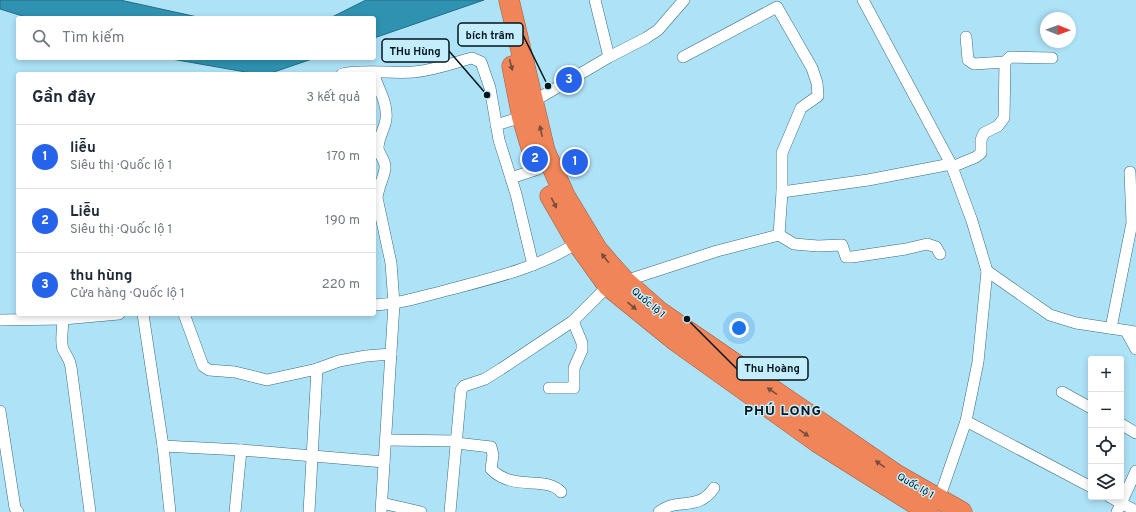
<!DOCTYPE html>
<html lang="vi">
<head>
<meta charset="utf-8">
<style>
	body { margin:0; font-family:Overpass,sans-serif; background:#f2f2f3; color:#1f2937 }
	.controls { position:absolute; right:12px; bottom:12px; display:grid; overflow:hidden; border-radius:4px; box-shadow:0 2px 6px #0003 }
	.controls button { width:36px; height:36px; display:grid; place-items:center; padding:0; border:0; border-bottom:1px solid #e0e1e3; background:#fff; color:#1f2937; font:20px sans-serif }
	.compass { position:absolute; left:1040px; top:12px; width:36px; height:36px; border-radius:50%; background:#fff; box-shadow:0 2px 6px #0003; rotate:91deg }
	.you { position:absolute; left:739px; top:328px; width:14px; height:14px; margin:-10px; border:3px solid #fff; border-radius:50%; background:#1a73e8; box-shadow:0 0 0 6px #1a73e833 }
	.badge { display:grid; place-items:center; width:26px; height:26px; border-radius:50%; background:#2563eb; color:#fff; font-size:13px; font-weight:700 }
	.pin { position:absolute; translate:-50% -50%; border:2px solid #fff; box-shadow:0 1px 4px #0006 }
	.list { margin:0; padding:0; list-style:none }
	h2 { display:flex; justify-content:space-between; align-items:center; height:52px; margin:0; padding:0 16px; font-size:17px }
	h2 small { font-size:13px; font-weight:400; color:#747a83 }
	.list li { display:grid; grid-template-columns:26px 1fr auto; gap:12px; align-items:center; box-sizing:border-box; height:64px; padding:0 16px; border-top:1px solid #e0e1e3 }
	.list b { display:block; font-size:15px; white-space:nowrap }
	.list p { margin:0; font-size:13px; white-space:nowrap; color:#747a83 }
	.list em { font-size:13px; font-style:normal; color:#747a83 }
	.icon { flex:none; width:22px; height:22px; fill:none; stroke:currentColor; stroke-width:2; stroke-linecap:round; stroke-linejoin:round }
	.map { position:relative; flex:none; width:1136px; height:512px; overflow:hidden }
	.search { position:absolute; background:#fff; box-shadow:0 2px 6px #0003; left:16px; top:16px; width:360px; height:44px; display:flex; align-items:center; gap:10px; box-sizing:border-box; padding:0 14px; border-radius:4px; color:#747a83; font-size:15px }
	.panel { position:absolute; background:#fff; box-shadow:0 2px 6px #0003; left:16px; top:72px; width:360px; height:244px; border-radius:4px }
	.map>svg:first-child { display:block }
	.water { fill:#2f92b1; stroke:#226c84 }
	.lines { fill:none; stroke-linecap:round; stroke-linejoin:round }
	.street-casing { stroke:#3a6c7e; stroke-width:12 }
	.highway-casing { stroke:#9c5e43; stroke-width:21 }
	.street { stroke:#fff; stroke-width:11 }
	.highway { stroke:#ef8558; stroke-width:20 }
	.oneway { fill:#784d3a }
	.labels { text-anchor:middle; stroke-width:3; stroke-linejoin:round; paint-order:stroke }
	.street-label { font-size:10px; fill:#02151c; stroke:#c4eefe }
	.district-label { font-size:14px; font-weight:bold; letter-spacing:1px; fill:#02151c; stroke:#c4eefe }
	.leader { fill:none; stroke:#02151c; stroke-width:1.5 }
	.callout-dot { fill:#02151c; stroke:#c4eefe; stroke-width:1.5 }
	.callout { fill:#c4eefe; stroke:#02151c; stroke-width:1.5 }
	.callout-label { font-size:11px; text-anchor:middle; font-weight:bold; fill:#02151c }
</style>
</head>
<body>
<div class="map">
<svg width="1136" height="512" viewBox="0 0 1136 512">
	<rect width="100%" height="100%" fill="#ade2f7"/>
	<g class="water">
		<path d="M0,0h120l82,18h-173l-29,-9z"/>
		<path d="M366,0h118l-110,38v-20h-44z"/>
		<path d="M166,58h149l-47,16h-11z"/>
	</g>
	<g class="lines">
		<defs>
			<g id="street">
				<path d="M595,0l14,57"/>
				<path d="M863,0l88,164 21,57 15,50 -9,91 -12,59 -27,78 -3,2"/>
				<path d="M966,37l2,23 6,4 31,-2"/>
				<path d="M342,74c24,-5 49,0 72,-2 21,-2 39,-9 58,-14l9,4 9,26 9,52 17,54 17,71"/>
				<path d="M374,75c4,14 14,28 12,44 -1,9 -8,19 -8,29 1,7 8,13 7,20 -1,10 -7,19 -8,30l14,65 3,41 -13,208"/>
				<path d="M534,101l75,-44 37,-19 12,-8 26,-30"/>
				<path d="M496,125l26,-8"/>
				<path d="M952,167l24,-10 5,-4v-13l3,-7 14,-7 6,-8 1,-56 5,-5 42,1"/>
				<path d="M511,178l27,-9"/>
				<path d="M782,192l86,-12 83,-16"/>
				<path d="M779,235l15,9 24,2 24,-1 4,12h6l54,-8 21,-5 9,3 4,7"/>
				<path d="M987,271l63,44 26,8 60,9"/>
				<path d="M625,281l92,-30 62,-16 3,-43v-39l19,-45 17,-12 -1,-13 -5,-15 -35,-61 -94,50"/>
				<path d="M374,305c26,-1 49,-9 74,-15 45,-12 90,-22 129,-47"/>
				<path d="M143,314l20,132 7,66"/>
				<path d="M184,314l19,52 6,4 26,2 32,8 50,-11 22,-8 27,-5 25,-2"/>
				<path d="M63,319c0,9 -3,22 0,30 3,7 6,8 8,18l19,145"/>
				<path d="M0,320l63,-1 56,-5"/>
				<path d="M1111,328l21,-105 -2,-51"/>
				<path d="M1126,331l10,18"/>
				<path d="M549,388h25v-20l8,-18v-7l-9,-22"/>
				<path d="M1062,392l29,16"/>
				<path d="M0,411l15,97 3,4"/>
				<path d="M966,421l125,66"/>
				<path d="M1121,424l15,9"/>
				<path d="M387,440l69,1"/>
				<path d="M456,443l35,4 2,8 -2,14c22,23 55,6 70,23"/>
				<path d="M163,446l78,4 143,12"/>
				<path d="M1110,497l26,14"/>
				<path d="M382,503l39,9"/>
				<path d="M235,512l6,-62"/>
				<path d="M309,512l8,-143"/>
				<path d="M450,512l11,-122 3,-4 21,-7 16,-10 72,-48 35,-35"/>
				<path d="M659,512c18,-15 39,0 55,-24"/>
				<path d="M1117,512l19,-41"/>
			</g>
			<g id="highway">
				<path d="M509,0l36,151 20,45 32,53 12,14 16,18 35,31 237,163 65,37"/>
				<path d="M512,66l10,51 13,44"/>
				<path d="M550,196l27,47 31,43 69,56 140,100 111,70"/>
			</g>
		</defs>
		<use href="#street" class="street-casing"/>
		<use href="#highway" class="highway-casing"/>
		<use href="#street" class="street"/>
		<use href="#highway" class="highway"/>
	</g>
	<defs><path id="oneway-solid" d="M-6-.8H1V-3.2L6.5 0L1 3.2V.8H-6Z"/></defs>
	<g class="oneway">
		<use href="#oneway-solid" transform="translate(511 65) rotate(76)"/>
		<use href="#oneway-solid" transform="translate(541 131) rotate(-102)"/>
		<use href="#oneway-solid" transform="translate(554 203) rotate(63)"/>
		<use href="#oneway-solid" transform="translate(605 258) rotate(-129)"/>
		<use href="#oneway-solid" transform="translate(632 306) rotate(40)"/>
		<use href="#oneway-solid" transform="translate(772 391) rotate(-146)"/>
		<use href="#oneway-solid" transform="translate(804 433) rotate(35)"/>
		<use href="#oneway-solid" transform="translate(880 464) rotate(-146)"/>
	</g>
	<g class="labels">
		<g class="street-label">
			<text transform="translate(649 302) rotate(40)" y="4">Quốc lộ 1</text>
			<text transform="translate(916 485) rotate(30)" y="4">Quốc lộ 1</text>
		</g>
		<g class="district-label">
			<text x="783" y="415">PHÚ LONG</text>
		</g>
	</g>
	<path class="leader" d="M548 86L523 35M487 95L449 51M687 319L737 369"/>
	<g class="callout-dot">
		<circle cx="548" cy="86" r="4"/>
		<circle cx="487" cy="95" r="4"/>
		<circle cx="687" cy="319" r="4"/>
	</g>
	<g class="callout">
		<rect x="458" y="23" width="65" height="23" rx="4"/>
		<rect x="382" y="39" width="67" height="23" rx="4"/>
		<rect x="737" y="357" width="71" height="23" rx="4"/>
	</g>
	<g class="callout-label">
		<text x="490" y="39">bích trâm</text>
		<text x="415" y="55">THu Hùng</text>
		<text x="772" y="372">Thu Hoàng</text>
	</g>
</svg>
<div class="controls">
<button>+</button>
<button>−</button>
<button><svg class="icon" aria-label="locate" viewBox="0 0 24 24"><circle cx="12" cy="12" r="6"/><path d="M12 2v4M12 18v4M2 12h4M18 12h4"/></svg></button>
<button><svg class="icon" aria-label="layers" viewBox="0 0 24 24"><path d="M12 4l9 5-9 5-9-5zM3 14l9 5 9-5"/></svg></button>
</div>
<svg class="compass" viewBox="-18 -18 36 36"><path d="M0-13l5 13h-10z" fill="#e53935"/><path d="M0 13l5-13h-10z" fill="#747a83"/></svg>
<div class="you"></div>
<div class="pin badge" style="left:575px;top:162px">1</div>
<div class="pin badge" style="left:535px;top:159px">2</div>
<div class="pin badge" style="left:569px;top:80px">3</div>
<div class="search"><svg class="icon" aria-label="search" viewBox="0 0 24 24"><circle cx="10" cy="10" r="6"/><path d="M15 15l6 6"/></svg>Tìm kiếm</div>
<section class="panel">
<h2>Gần đây<small>3 kết quả</small></h2>
<ul class="list">
<li><span class="badge">1</span><div><b>liễu</b><p>Siêu thị · Quốc lộ 1</p></div><em>170 m</em></li>
<li><span class="badge">2</span><div><b>Liễu</b><p>Siêu thị · Quốc lộ 1</p></div><em>190 m</em></li>
<li><span class="badge">3</span><div><b>thu hùng</b><p>Cửa hàng · Quốc lộ 1</p></div><em>220 m</em></li>
</ul>
</section>
</div>
</body>
</html>
